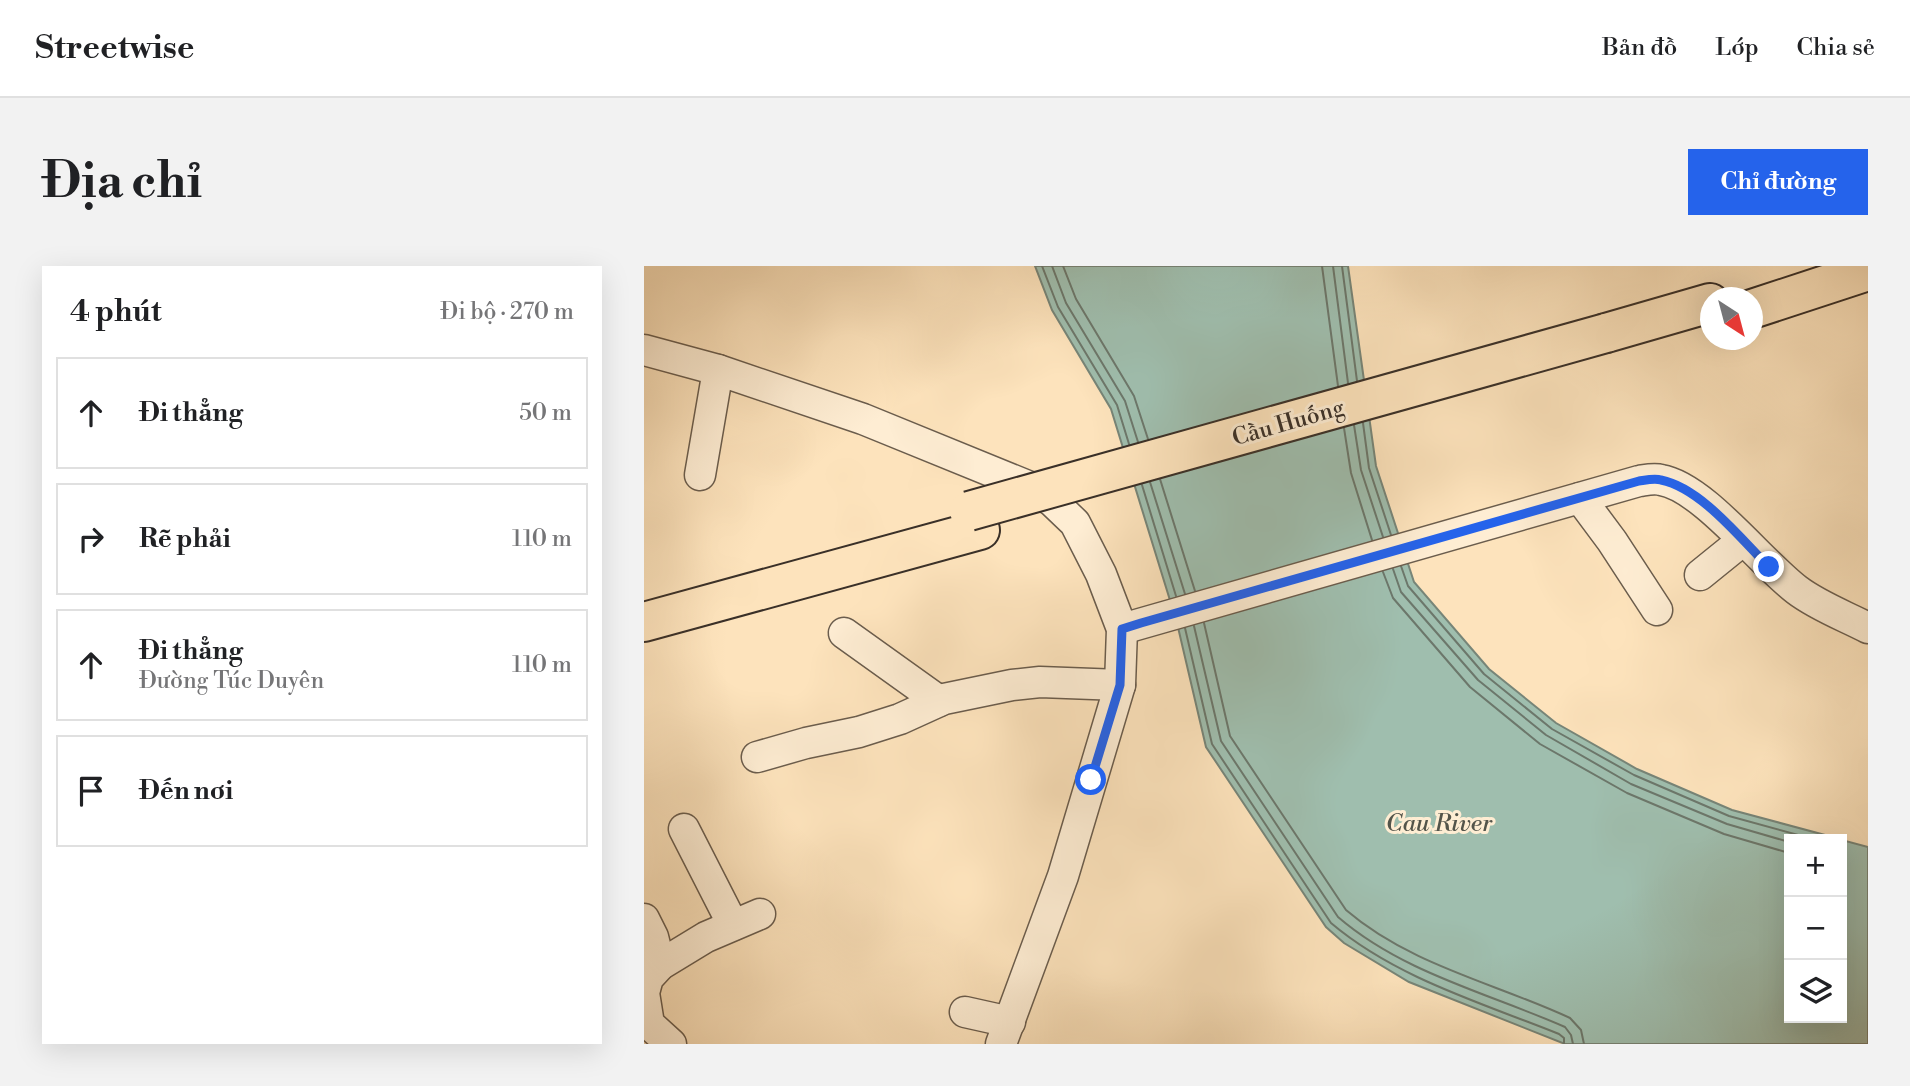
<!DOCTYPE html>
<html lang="vi">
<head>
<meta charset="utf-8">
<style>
	body { margin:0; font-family:"Libre Bodoni",serif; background:#f2f2f2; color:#202124 }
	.controls { position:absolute; right:21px; bottom:21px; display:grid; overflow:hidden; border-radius:0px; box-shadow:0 7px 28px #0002 }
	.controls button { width:63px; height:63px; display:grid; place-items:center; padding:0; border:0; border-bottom:2px solid #e0e0e0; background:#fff; color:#202124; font:35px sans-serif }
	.compass { position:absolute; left:1056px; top:21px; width:63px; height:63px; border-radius:50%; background:#fff; box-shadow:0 7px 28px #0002; rotate:144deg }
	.stop { position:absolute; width:21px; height:21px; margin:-16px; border:5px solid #2563eb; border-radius:50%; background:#fff }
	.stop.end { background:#2563eb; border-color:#fff; box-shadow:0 2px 7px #0008 }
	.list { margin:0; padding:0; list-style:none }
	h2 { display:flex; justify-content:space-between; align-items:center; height:91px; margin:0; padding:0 28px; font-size:30px }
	h2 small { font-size:23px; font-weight:400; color:#757577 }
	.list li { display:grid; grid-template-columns:46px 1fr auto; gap:21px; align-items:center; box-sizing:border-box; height:112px; margin:0 14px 14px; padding:0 14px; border:2px solid #e0e0e0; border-radius:0px }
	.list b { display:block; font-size:26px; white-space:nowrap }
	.list p { margin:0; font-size:23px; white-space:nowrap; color:#757577 }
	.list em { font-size:23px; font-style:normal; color:#757577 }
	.icon { flex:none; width:38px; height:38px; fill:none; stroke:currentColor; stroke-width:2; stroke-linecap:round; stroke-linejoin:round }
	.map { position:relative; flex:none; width:1224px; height:778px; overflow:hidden; border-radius:0px }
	header { display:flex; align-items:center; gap:42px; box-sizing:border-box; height:98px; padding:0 35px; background:#fff; border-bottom:2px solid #e0e0e0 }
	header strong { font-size:33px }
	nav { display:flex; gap:38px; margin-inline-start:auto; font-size:24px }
	.intro { display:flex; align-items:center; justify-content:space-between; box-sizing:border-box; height:168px; padding:0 42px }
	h1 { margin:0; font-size:49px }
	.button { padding:18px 32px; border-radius:0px; background:#2563eb; color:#fff; font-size:24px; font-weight:700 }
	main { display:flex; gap:42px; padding:0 42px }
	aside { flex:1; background:#fff; border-radius:0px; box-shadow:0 7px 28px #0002 }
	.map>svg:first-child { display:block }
	.water { fill:#9fbeae; stroke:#778578; stroke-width:2 }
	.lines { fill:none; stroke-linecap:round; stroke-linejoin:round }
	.shore { stroke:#6c776b; stroke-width:2 }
	.minor-casing { stroke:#6b5d4d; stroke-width:33 }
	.highway-casing { stroke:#3a3028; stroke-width:42 }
	.minor { stroke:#feedd3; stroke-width:30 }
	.highway { stroke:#fde3bc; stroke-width:38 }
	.highway-bridge-casing { stroke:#3a3028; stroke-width:42; stroke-linecap:butt }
	.highway-bridge { stroke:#fde3bc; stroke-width:38 }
	.route { stroke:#2563eb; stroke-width:9 }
	.labels { text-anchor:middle; stroke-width:6; stroke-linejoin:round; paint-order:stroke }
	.street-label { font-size:23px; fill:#3a3028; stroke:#feedd3 }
	.water-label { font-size:24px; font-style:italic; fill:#53544a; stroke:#feedd3 }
</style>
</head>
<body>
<header>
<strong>Streetwise</strong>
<nav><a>Bản đồ</a><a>Lớp</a><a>Chia sẻ</a></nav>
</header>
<div class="intro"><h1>Địa chỉ</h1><a class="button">Chỉ đường</a></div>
<main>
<aside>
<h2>4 phút<small>Đi bộ · 270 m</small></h2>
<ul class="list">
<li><svg class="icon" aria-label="ahead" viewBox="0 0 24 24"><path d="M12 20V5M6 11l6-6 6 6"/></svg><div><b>Đi thẳng</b></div><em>50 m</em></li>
<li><svg class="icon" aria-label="right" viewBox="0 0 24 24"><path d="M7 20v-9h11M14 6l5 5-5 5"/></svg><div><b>Rẽ phải</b></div><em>110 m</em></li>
<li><svg class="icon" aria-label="ahead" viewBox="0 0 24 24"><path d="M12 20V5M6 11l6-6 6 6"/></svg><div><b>Đi thẳng</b><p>Đường Túc Duyên</p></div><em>110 m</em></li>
<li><svg class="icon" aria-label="arrive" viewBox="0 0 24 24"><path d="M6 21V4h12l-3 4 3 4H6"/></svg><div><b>Đến nơi</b></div></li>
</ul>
</aside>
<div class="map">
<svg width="1224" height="778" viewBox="0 0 1224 778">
	<rect width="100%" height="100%" fill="#fde3bc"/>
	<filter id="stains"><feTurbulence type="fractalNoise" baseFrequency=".00286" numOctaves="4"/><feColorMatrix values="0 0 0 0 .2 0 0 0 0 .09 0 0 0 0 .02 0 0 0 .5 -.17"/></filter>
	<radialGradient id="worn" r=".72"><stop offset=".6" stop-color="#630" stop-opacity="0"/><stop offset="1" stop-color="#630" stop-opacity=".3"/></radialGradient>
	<path class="water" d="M391,0h313l28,200 38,116 75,87 67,54 81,46 95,41 108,29h-51v179h53v-178l26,7v197h-303l-156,-62 -65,-39 -18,-16 -120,-180 -29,-124 -66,-214 -59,-99z"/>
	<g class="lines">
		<g class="shore">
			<path d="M398,0l16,41 59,98 12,39"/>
			<path d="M408,0l14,37 59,98 13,41"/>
			<path d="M419,0l13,33 58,97 14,43"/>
			<path d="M678,0l16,120"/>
			<path d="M689,0l15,117"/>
			<path d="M698,0l15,115"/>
			<path d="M719,157l6,45 22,67"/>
			<path d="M710,159l7,45 22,67"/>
			<path d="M700,162l7,45 21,67"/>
			<path d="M516,213l35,112"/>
			<path d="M506,216l35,112"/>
			<path d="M498,219l34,111"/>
			<path d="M757,300l7,20 76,88 68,55 82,46 95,41 84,23"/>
			<path d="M749,303l8,23 77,88 68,55 85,49 96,40 62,18"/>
			<path d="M739,306l10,26 77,89 70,57 87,49 97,41 65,19"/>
			<path d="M560,357l26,113 116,174c64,55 149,73 224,108l11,12 3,14"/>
			<path d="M550,360l27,115 117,176c65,56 150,76 227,110l6,8 2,9"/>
			<path d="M541,362l27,116 119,179c65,55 151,80 228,111l5,4v6"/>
		</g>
		<defs>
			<g id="minor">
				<path d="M0,84l74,20 145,49 167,68 22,14 23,22 26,51 21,55 -2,56 -57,191 -62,168"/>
				<path d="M56,209l18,-105"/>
				<path d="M936,232l32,43 45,69"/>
				<path d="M1056,309l42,-34"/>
				<path d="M478,363l517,-148c7,-1 15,-3 22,-1 42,7 99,82 136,110 21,16 48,26 71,38"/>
				<path d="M200,367l95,68"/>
				<path d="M113,491l49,-14 53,-11 41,-13 44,-20 68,-14 28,-3 80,3"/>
				<path d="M40,563l49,96"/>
				<path d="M0,653l9,18 7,28"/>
				<path d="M321,746l45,10"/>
				<path d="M27,778l-22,-20 -5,-31 4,-15 12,-13 46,-28 54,-23"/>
			</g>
			<g id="highway">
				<path d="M1108,43l116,-38"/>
				<path d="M962,67l104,-30"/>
				<path d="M0,356l336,-92"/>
			</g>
		</defs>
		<use href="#minor" class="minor-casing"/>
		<use href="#highway" class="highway-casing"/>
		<use href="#minor" class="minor"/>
		<use href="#highway" class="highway"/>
		<defs>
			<path id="highway-bridge" d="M325,245l637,-178"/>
		</defs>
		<use href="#highway-bridge" class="highway-bridge-casing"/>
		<use href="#highway-bridge" class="highway-bridge"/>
	</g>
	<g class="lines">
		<path class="route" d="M447,514l29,-95 2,-56 19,-6 498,-142c7,-1 16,-3 22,-1 40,8 80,59 108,87"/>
	</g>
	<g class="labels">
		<g class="street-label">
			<text transform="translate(644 156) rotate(-16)" y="8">Cầu Huống</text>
		</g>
		<g class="water-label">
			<text x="795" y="565">Cau River</text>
		</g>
	</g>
	<rect width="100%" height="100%" filter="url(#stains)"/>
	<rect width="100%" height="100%" fill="url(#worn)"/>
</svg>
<div class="controls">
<button>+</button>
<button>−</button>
<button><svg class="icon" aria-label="layers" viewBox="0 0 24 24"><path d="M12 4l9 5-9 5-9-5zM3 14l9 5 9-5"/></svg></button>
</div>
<svg class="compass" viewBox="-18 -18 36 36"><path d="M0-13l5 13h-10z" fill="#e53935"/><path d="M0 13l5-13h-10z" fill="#757577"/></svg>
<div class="stop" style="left:447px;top:514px"></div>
<div class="stop end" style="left:1125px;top:301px"></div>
</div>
</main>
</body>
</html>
